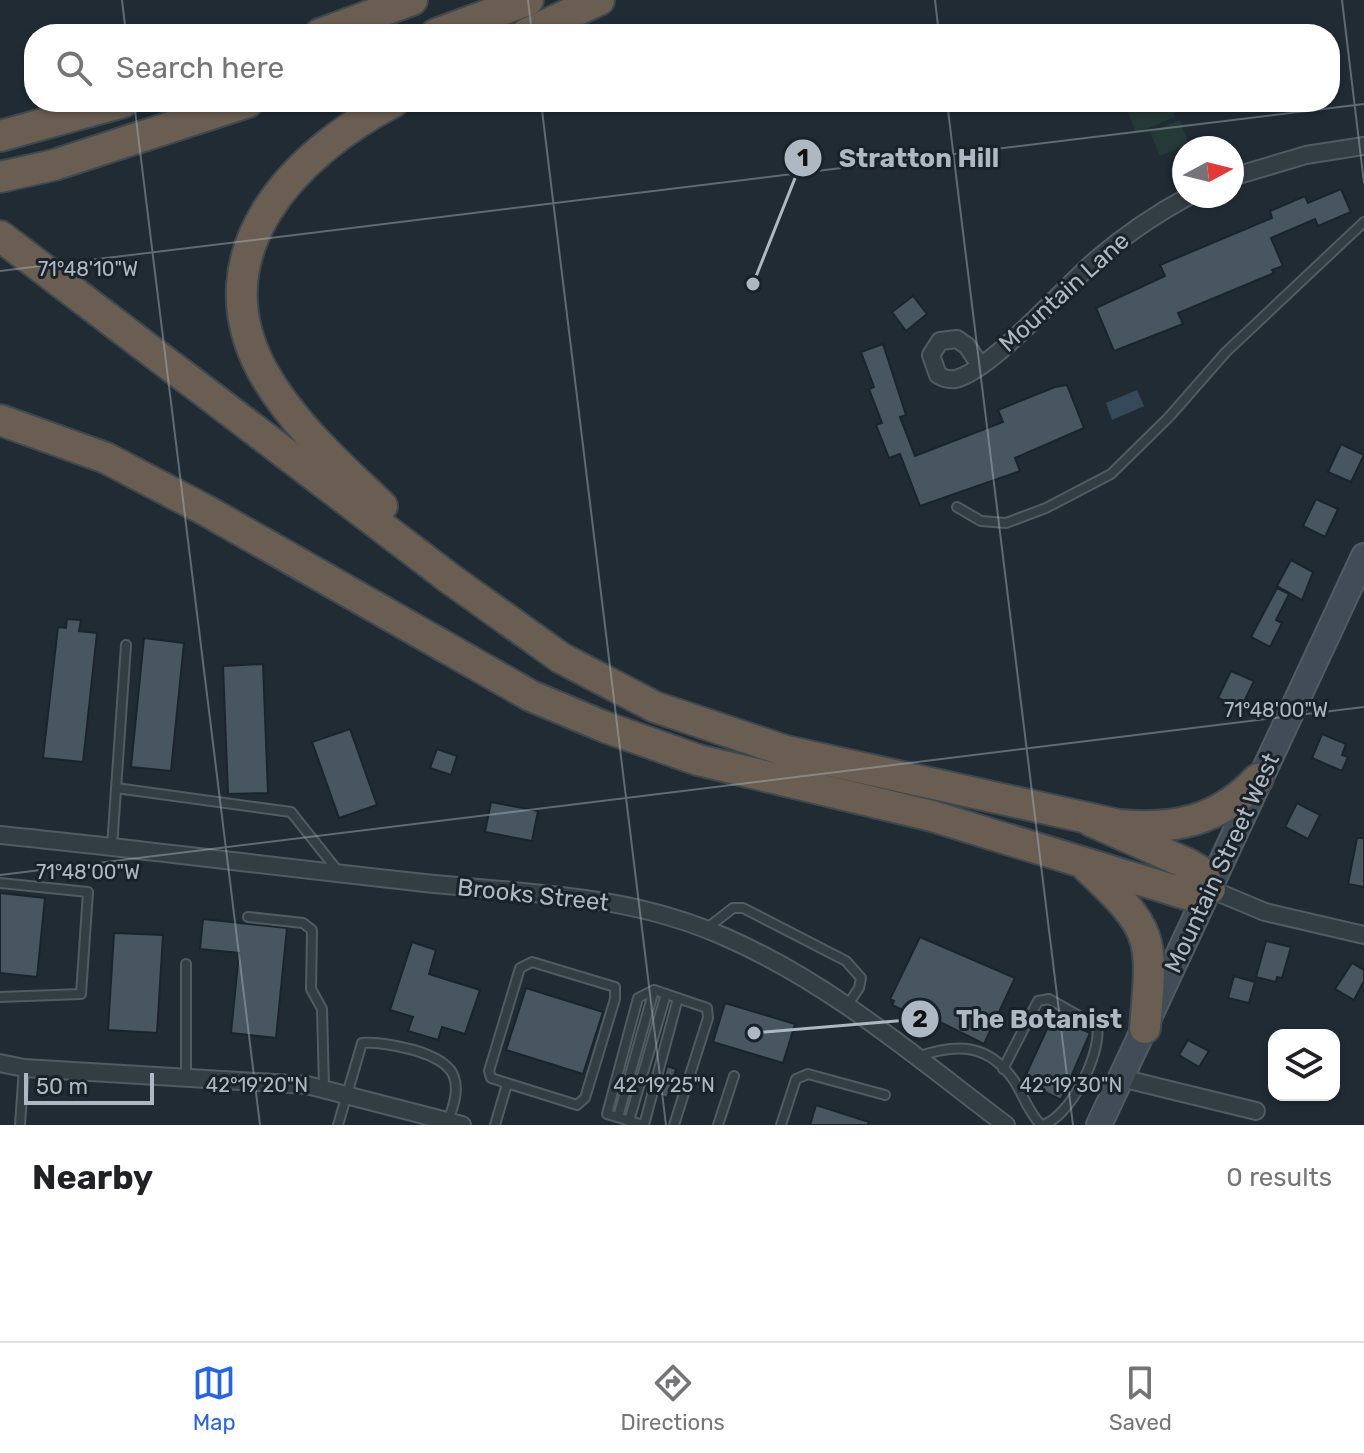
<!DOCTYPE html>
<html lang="en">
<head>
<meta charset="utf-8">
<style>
	body { margin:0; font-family:Rubik,sans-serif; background:#f6f6f6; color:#202124 }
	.controls { position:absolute; right:24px; bottom:24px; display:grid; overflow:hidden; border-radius:16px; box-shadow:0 2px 6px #0004 }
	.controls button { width:72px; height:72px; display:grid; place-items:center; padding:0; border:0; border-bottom:2px solid #e0e0e0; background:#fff; color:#202124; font:40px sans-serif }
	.compass { position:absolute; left:1172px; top:136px; width:72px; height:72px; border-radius:50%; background:#fff; box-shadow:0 2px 6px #0004; rotate:83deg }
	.scale { position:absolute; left:24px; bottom:20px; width:130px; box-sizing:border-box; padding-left:8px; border:4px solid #adb8c2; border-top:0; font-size:22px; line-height:28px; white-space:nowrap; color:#adb8c2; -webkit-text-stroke:6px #192129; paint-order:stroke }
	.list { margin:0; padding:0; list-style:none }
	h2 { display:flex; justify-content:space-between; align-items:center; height:104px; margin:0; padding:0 32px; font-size:34px }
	h2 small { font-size:26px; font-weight:400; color:#757577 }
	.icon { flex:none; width:44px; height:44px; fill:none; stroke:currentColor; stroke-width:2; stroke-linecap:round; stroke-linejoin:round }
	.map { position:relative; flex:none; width:1364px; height:1125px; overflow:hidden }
	.search { position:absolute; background:#fff; box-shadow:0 2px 6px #0004; left:24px; right:24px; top:24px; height:88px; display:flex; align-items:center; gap:20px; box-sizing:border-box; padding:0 28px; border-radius:32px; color:#757577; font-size:30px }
	.sheet { height:216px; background:#fff }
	nav { display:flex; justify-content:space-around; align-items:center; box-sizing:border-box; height:112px; border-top:2px solid #e0e0e0; background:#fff; font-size:22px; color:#757577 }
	nav a { display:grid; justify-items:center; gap:4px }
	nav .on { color:#2563eb }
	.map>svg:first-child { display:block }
	.green { fill:#253936 }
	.water { fill:#35495a }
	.building { fill:#485660; stroke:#1b242b; stroke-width:2 }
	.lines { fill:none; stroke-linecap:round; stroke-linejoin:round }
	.service-casing { stroke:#515b63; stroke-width:12 }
	.minor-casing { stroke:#515b63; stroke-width:20 }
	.secondary-casing { stroke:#515b63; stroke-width:28 }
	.motorway-casing { stroke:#3e484f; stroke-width:34 }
	.service { stroke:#333d44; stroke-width:8 }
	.minor { stroke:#333d44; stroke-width:16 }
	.secondary { stroke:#414c57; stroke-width:24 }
	.motorway { stroke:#6a5d51; stroke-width:30 }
	.ticks { fill:none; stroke:#adb8c2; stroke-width:2; stroke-opacity:0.45 }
	.labels { text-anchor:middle; stroke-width:6; stroke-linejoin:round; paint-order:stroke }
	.street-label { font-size:24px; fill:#adb8c2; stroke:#192129 }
	.ticks-label { font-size:20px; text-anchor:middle; fill:#adb8c2; stroke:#192129; stroke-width:6; stroke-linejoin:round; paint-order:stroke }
	.leader { fill:none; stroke:#adb8c2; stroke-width:3 }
	.callout-dot { fill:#adb8c2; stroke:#192129; stroke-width:3 }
	.mark-label { font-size:24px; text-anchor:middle; font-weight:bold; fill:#111 }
	.callout-label { font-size:26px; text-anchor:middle; font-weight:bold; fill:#adb8c2; stroke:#192129; stroke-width:6; stroke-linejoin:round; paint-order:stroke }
</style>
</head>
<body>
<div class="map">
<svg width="1364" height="1125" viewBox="0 0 1364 1125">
	<rect width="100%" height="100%" fill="#202b34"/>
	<g class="green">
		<path d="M1124,102h45l6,15 -39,16z"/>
		<path d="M1180,120l9,24 -29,12 -10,-24z"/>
	</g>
	<path class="water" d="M1137,390l7,16 -32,14 -6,-17z"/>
	<g class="building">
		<path d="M1341,189l10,23 -33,14 -3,-7 -44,19 12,28 -11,4 2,3 -96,40 5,11 -69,27 -18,-43 69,-32 -5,-11 112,-47 -2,-7 35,-15 3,7z"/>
		<path d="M913,296l14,18 -21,17 -14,-19z"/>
		<path d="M883,344l23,71 -6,2 15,39 88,-34 -5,-12 57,-23 12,-2 17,43 -69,30 5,13 -100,35 -20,-52 -11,4 -13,-33 6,-2 -13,-34 5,-2 -13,-35z"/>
		<path d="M1341,444l23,11 -13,27 -23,-10z"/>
		<path d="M1316,499l22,10 -13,28 -22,-11z"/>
		<path d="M1291,560l22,12 -11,28 -25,-14z"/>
		<path d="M1277,588l12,6 -13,26 6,3 -12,24 -19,-10z"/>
		<path d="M67,619l14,1 -2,11 18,2 -14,129 -40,-4 15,-131 8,1z"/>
		<path d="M144,638l40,5 -13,128 -40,-4z"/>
		<path d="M263,664l5,129 -40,1 -5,-128z"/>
		<path d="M1231,671l23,10 -13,27 -23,-10z"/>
		<path d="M350,729l27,76 -38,13 -27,-76z"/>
		<path d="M1322,734l24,10 -4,11 6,2 -6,14 -30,-13z"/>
		<path d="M437,749l20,7 -6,19 -21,-7z"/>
		<path d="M491,802l47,9 -6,30 -47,-9z"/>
		<path d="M1297,803l23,12 -12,24 -23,-12z"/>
		<path d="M1357,838h7v49l-16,-3z"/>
		<path d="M0,893l45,5 -8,79 -37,-4z"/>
		<path d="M203,919l84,9 -11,110 -45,-5 8,-80 -39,-4z"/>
		<path d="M114,933l49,2 -6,98 -49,-3z"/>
		<path d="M920,937l95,41 -31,66 -60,-30 -2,5 -30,-14 2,-4 -4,-2z"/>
		<path d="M1266,941l25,6 -9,31 -5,-1 -1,5 -20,-5z"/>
		<path d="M412,942l24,8 -7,24 51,16 -15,44 -23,-7 -4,13 -30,-9 5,-14 -23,-7z"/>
		<path d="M1352,963l12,7v11l-10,19 -19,-11z"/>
		<path d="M1234,976l21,6 -6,21 -21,-5z"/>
		<path d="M526,988l77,24 -20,62 -77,-24z"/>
		<path d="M725,1003l70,21 -12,39 -70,-21z"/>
		<path d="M1053,1016l37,17 -29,67 -38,-19z"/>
		<path d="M1188,1040l21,11 -10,16 -20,-12z"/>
		<path d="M667,1066l9,3 -9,29 -8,-3z"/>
		<path d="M816,1105l53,17 -1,3h-58z"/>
	</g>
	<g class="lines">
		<defs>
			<g id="service">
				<path d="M957,507l24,14 25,2 40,-15 65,-34 58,-57 57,-65 138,-130"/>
				<path d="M116,788l175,24 47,59"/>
				<path d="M112,847l14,-202"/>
				<path d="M0,883l88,9 -7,102 -81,3"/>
				<path d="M248,917l55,6 9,7 -1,59 11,20 2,79"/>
				<path d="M706,929l27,-21h10l103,53 15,17 -2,10 -12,18"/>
				<path d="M532,962l83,25v12l-30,99 -8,7 -86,-27 -2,-7 31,-103z"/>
				<path d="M186,964v114"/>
				<path d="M917,1057c40,-14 72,-14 98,25 9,15 14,31 26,43"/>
				<path d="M1003,1069l35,-68 11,-2 48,27c5,27 -27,92 -55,99"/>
				<path d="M618,1117l36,-127"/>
				<path d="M629,1121l37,-127"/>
				<path d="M20,1125l4,-57"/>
				<path d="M338,1125l24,-82c22,-2 84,9 92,34 5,14 -1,30 -6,44"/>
				<path d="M495,1125l12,-41"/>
				<path d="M643,1125l-36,-11 31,-116 16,-8 53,18 1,10 -34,107"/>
				<path d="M644,1125l34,-127"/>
				<path d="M718,1125l16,-49"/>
				<path d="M781,1125l15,-46 12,-5 77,21"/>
			</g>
			<g id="minor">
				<path d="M1232,177l74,-22 58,-9"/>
				<path d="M980,365l-13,-19 -10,-7 -17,2 -9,14 7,20c5,3 10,5 17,4 35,-7 111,-94 142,-120 29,-25 59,-45 92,-63"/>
				<path d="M0,835c139,14 277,32 416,47 107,12 208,10 309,55 104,45 191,120 281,188"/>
				<path d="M1210,889l55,23 99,23"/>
				<path d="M0,1063l24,5 283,17 155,40"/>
				<path d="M1121,1078l135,33"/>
			</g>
			<path id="secondary" d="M1099,1125l265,-569"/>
			<g id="motorway">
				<path d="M320,34l92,-34"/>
				<path d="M436,34l92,-34"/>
				<path d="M526,34l73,-34"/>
				<path d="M0,136l123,-34"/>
				<path d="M0,177l54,-12 194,-63"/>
				<path d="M0,236l449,342 112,80 94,49 131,44 333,74c56,5 99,-4 139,-46"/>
				<path d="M0,420l106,38 101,53 324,185 74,31 93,33 234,56 257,79 21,-6 -10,-18 -12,-7 -97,-43"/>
				<path d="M382,506c-43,-41 -91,-83 -120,-136 -63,-118 32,-216 131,-268"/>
				<path d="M1088,868c67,63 65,69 57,160"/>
			</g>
		</defs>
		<use href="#service" class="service-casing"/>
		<use href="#minor" class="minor-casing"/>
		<use href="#secondary" class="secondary-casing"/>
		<use href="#motorway" class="motorway-casing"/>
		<use href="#service" class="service"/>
		<use href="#minor" class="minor"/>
		<use href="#secondary" class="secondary"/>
		<use href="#motorway" class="motorway"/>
	</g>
	<path class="ticks" d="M122,0l4,34M528,0l4,34M935,0l4,34M1342,0l22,183M134,102l126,1023M541,102l125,1023M947,102l126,1023M0,271l1364,-167M0,875l1364,-168"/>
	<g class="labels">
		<g class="street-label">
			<text transform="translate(1064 292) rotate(-42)" y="8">Mountain Lane</text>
			<text transform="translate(1222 863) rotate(-65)" y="8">Mountain Street West</text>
			<text transform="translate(533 895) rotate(6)" y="8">Brooks Street</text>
		</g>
	</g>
	<g class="ticks-label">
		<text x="88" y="276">71°48'10"W</text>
		<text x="1276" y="717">71°48'00"W</text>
		<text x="88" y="879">71°48'00"W</text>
		<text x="257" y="1092">42°19'20"N</text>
		<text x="664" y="1092">42°19'25"N</text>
		<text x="1071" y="1092">42°19'30"N</text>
	</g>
	<path class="leader" d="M753 284L803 158M754 1033L920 1019"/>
	<g class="callout-dot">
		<circle cx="753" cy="284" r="8"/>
		<circle cx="754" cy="1033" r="8"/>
		<circle cx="803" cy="158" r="20"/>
		<circle cx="920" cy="1019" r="20"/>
	</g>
	<g class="mark-label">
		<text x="803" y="166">1</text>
		<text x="920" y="1027">2</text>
	</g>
	<g class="callout-label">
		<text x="919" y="167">Stratton Hill</text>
		<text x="1039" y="1028">The Botanist</text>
	</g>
</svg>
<div class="controls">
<button><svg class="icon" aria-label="layers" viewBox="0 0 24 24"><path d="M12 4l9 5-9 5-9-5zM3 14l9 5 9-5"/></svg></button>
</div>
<svg class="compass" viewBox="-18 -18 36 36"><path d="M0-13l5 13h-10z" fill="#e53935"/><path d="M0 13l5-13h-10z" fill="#757577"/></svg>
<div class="scale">50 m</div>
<div class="search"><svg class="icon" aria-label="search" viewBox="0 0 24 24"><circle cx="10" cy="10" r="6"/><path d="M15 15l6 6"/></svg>Search here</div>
</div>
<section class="sheet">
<h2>Nearby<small>0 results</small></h2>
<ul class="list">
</ul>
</section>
<nav>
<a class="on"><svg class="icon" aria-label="map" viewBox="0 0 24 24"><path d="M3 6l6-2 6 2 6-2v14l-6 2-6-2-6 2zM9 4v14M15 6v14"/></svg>Map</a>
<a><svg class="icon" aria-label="directions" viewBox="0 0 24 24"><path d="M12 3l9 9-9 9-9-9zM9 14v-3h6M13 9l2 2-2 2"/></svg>Directions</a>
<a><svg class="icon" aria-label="saved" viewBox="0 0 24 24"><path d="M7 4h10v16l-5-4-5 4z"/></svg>Saved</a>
</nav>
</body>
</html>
